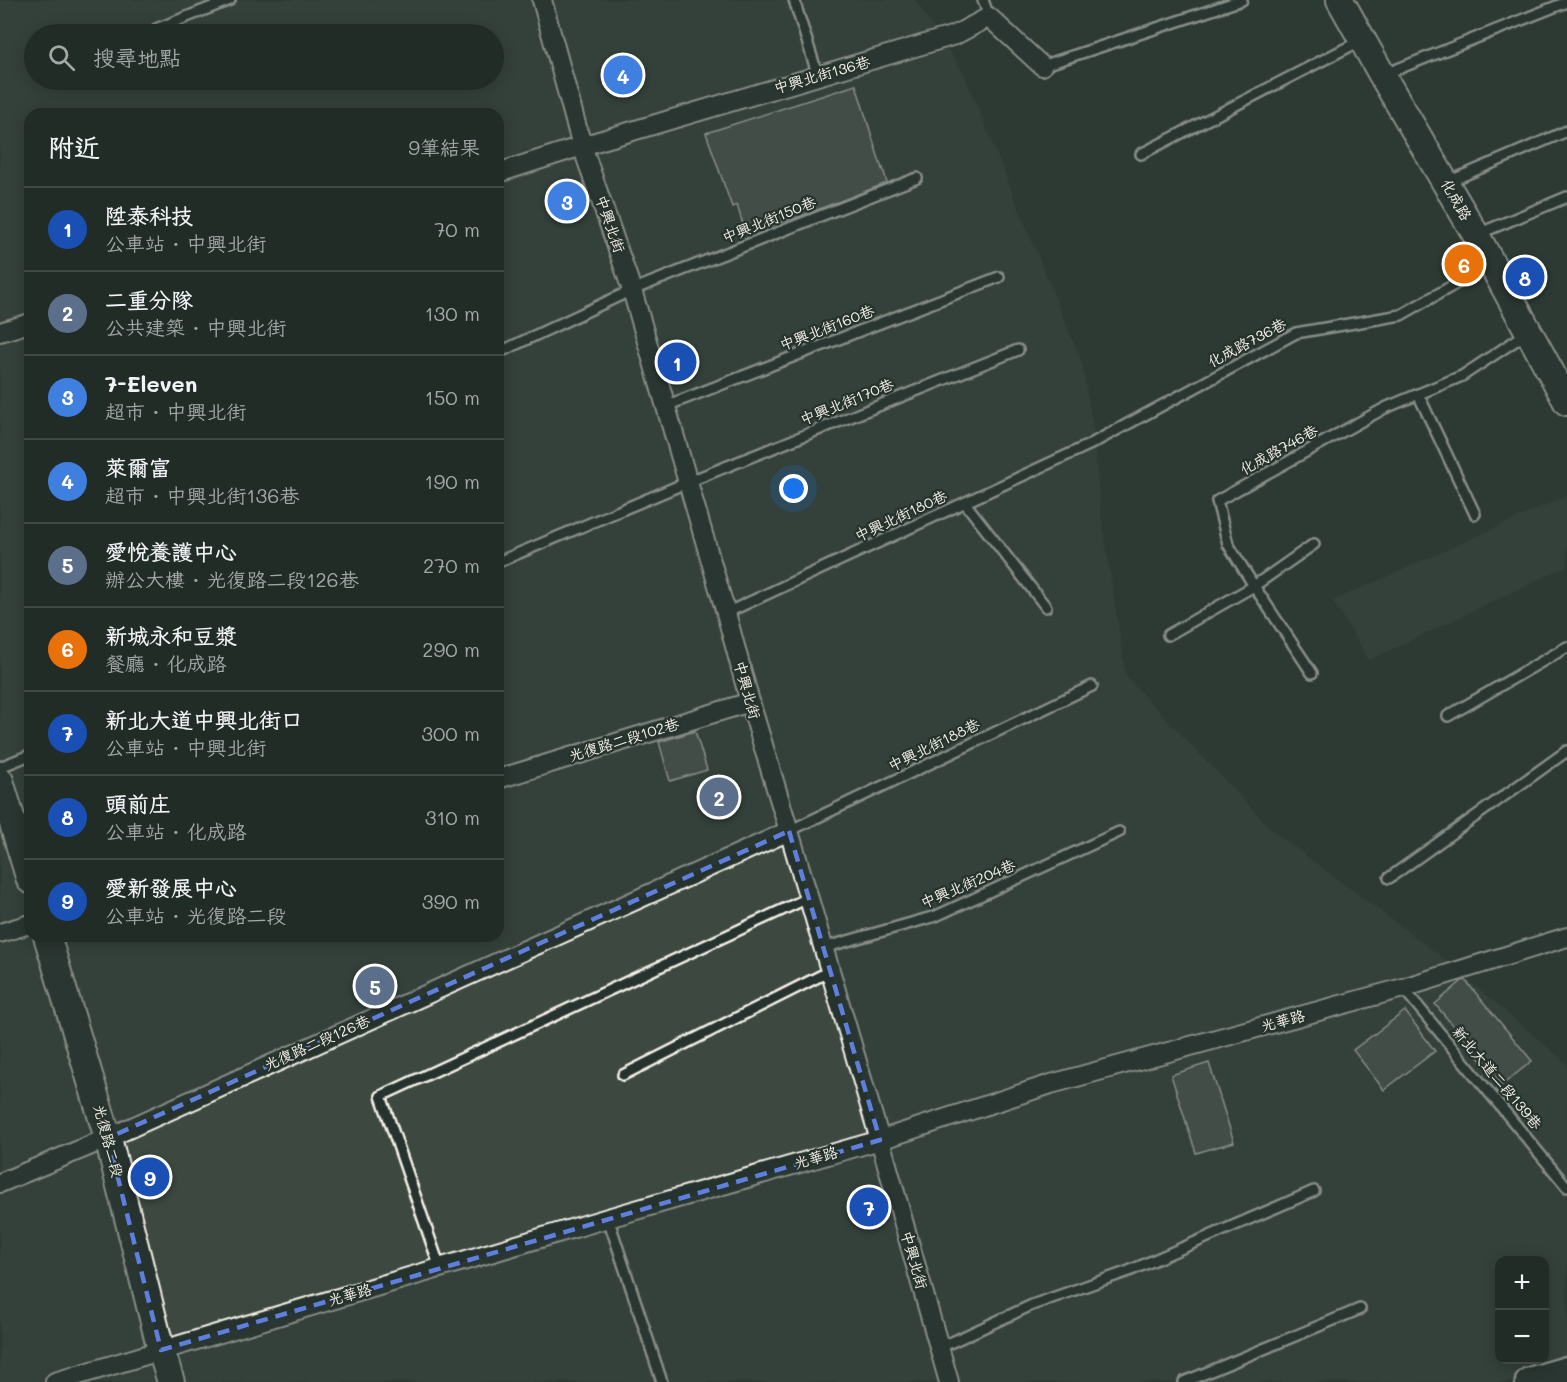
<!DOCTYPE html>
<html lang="zh-TW">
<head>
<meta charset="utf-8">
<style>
	body { margin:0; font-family:Mali,"LXGW WenKai TC",sans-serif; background:#2a342f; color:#f1f3f6 }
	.controls { position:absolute; right:18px; bottom:18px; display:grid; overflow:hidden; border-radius:12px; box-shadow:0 3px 15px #0003 }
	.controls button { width:54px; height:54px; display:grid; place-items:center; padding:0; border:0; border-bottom:2px solid #3f4844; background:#222c27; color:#f1f3f6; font:30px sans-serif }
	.you { position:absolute; left:794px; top:489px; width:21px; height:21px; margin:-15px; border:4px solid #fff; border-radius:50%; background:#1a73e8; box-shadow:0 0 0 9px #1a73e833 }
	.badge { display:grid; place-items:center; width:39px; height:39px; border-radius:50%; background:#ffd166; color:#fff; font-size:20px; font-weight:700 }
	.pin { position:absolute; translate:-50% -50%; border:3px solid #fff; box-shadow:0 2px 6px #0006 }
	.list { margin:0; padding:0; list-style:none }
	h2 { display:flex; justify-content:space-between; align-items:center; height:78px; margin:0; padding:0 24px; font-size:26px }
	h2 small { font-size:20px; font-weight:400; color:#a2a7a7 }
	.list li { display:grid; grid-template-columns:39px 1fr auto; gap:18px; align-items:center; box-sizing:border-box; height:84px; padding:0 24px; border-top:2px solid #3f4844 }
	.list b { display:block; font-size:22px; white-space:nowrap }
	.list p { margin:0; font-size:20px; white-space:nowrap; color:#a2a7a7 }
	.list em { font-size:20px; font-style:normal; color:#a2a7a7 }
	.icon { flex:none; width:33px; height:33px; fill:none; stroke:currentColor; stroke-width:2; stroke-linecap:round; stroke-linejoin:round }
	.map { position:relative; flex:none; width:1567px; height:1382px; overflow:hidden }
	.search { position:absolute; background:#222c27; box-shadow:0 3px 15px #0003; left:24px; top:24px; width:480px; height:66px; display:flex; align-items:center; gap:15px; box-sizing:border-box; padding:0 21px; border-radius:33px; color:#a2a7a7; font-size:22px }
	.panel { position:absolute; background:#222c27; box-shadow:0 3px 15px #0003; left:24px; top:108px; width:480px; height:834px; border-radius:18px }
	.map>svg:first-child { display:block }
	.built { fill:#3c4841; fill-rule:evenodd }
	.building { fill:#5c655e; stroke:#f4f1e8; stroke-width:1.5 }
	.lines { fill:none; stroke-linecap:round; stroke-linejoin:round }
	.lane-casing { stroke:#f4f1e8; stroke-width:14 }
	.street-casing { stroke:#f4f1e8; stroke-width:22 }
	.secondary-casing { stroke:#f4f1e8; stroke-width:30 }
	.primary-casing { stroke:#f4f1e8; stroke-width:33 }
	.highway-casing { stroke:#f4f1e8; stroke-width:38 }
	.lane { stroke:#26332d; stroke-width:9 }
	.street { stroke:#26332d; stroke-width:18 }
	.secondary { stroke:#26332d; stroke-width:26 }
	.primary { stroke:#26332d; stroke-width:28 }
	.highway { stroke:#26332d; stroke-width:33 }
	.marked { fill:none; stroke:#5e7fdd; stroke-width:4.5; stroke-dasharray:12 8; stroke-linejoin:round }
	.labels { text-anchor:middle; stroke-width:4.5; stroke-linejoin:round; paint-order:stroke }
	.street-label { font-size:15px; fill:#f4f1e8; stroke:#26332d }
</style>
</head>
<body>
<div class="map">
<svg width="1567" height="1382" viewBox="0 0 1567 1382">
	<rect width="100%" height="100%" fill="#2e3b34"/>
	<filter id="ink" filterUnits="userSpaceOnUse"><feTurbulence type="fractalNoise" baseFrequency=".0167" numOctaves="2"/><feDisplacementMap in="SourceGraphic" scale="12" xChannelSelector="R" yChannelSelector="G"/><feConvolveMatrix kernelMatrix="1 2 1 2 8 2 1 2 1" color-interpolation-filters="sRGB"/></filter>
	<g filter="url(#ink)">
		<g class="built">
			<path d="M0,0h915l49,74 118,290 11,65 7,79 26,169 148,155 165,123 128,109v318h-1567zM34,34h460v46h-460zM30,114h468v822h-468zM1500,1260h44v100h-44z"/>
			<path d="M1567,496v70l-198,94 -36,-59z"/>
		</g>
		<g class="building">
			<path d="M856,85l26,84 1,-1 4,15 -86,33 -55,18 -9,-29 -5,2 -26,-74z"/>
			<path d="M695,731l12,39 -37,11 -11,-39z"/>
			<path d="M1465,980l67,81 -30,24 -67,-81 27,-23z"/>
			<path d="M1405,1011l30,40 -51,39 -31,-40z"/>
			<path d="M1209,1063l25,79 -38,11 -25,-78z"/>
		</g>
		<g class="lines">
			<defs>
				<g id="lane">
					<path d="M794,0l24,76"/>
					<path d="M983,0l6,17"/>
					<path d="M156,29l74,-29"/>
					<path d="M1042,66l200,-66"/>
					<path d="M1385,74l182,-72"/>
					<path d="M1141,154l219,-113"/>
					<path d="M1448,182l119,-51"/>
					<path d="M1478,234l89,-37"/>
					<path d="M498,353l134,-63 285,-112"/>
					<path d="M1418,394l57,120"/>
					<path d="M666,406l333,-129"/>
					<path d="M965,503l81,104"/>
					<path d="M498,562l190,-80 330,-132"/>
					<path d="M726,613l363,-168 207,-112 105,-18 88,-50"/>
					<path d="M1168,635l86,-49 60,-42"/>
					<path d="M1312,673l-58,-87 -26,-42 -11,-43 168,-93 77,-32 65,-43"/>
					<path d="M1448,716l119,-69"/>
					<path d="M0,767l30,-12"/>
					<path d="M789,831l303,-145"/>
					<path d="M1389,878l178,-127"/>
					<path d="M823,948l113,-32 183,-84"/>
					<path d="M1403,988l164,199"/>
					<path d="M623,1075l207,-104"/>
					<path d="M608,1218l54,164"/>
					<path d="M440,1268l-59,-172 427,-198"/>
					<path d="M939,1348l93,-43 97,-34 185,-80"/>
					<path d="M1184,1382l176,-73"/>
				</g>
				<g id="street">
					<path d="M542,0l40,146 50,144 94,323 24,89 39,129 91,309 69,242"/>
					<path d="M498,173l84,-27 373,-111 34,-18 53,49"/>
					<path d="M0,332l30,-9"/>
					<path d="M498,779l252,-77"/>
					<path d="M0,933l30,-9"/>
					<path d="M0,1183l108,-45 681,-307"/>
					<path d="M55,1382l553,-164 272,-78 171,-56 352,-96 164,-51"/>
				</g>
				<g id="secondary">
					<path d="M1340,0l42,75 94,160 91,167"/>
					<path d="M0,781l30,99"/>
					<path d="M47,936l61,202 53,212 10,32"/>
				</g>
				<path id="primary" d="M1530,1382l37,-11"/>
				<path id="highway" d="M1561,1382l6,-2"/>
			</defs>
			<use href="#lane" class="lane-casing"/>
			<use href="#street" class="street-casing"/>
			<use href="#secondary" class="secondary-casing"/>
			<use href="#primary" class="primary-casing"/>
			<use href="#highway" class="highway-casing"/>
			<use href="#lane" class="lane"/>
			<use href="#street" class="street"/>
			<use href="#secondary" class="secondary"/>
			<use href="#primary" class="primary"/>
			<use href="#highway" class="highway"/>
		</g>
	</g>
	<path d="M0 0H1567V1382H0ZM789,831l91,309 -719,210 -53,-212z" fill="#2e3b34" fill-opacity=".55" fill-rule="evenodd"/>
	<path class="marked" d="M789,831l91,309 -719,210 -53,-212z"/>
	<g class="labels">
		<g class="street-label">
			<text transform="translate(822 75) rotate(-16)" y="5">中興北街136巷</text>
			<text transform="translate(1456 200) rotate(60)" y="5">化成路</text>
			<text transform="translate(769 220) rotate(-22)" y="5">中興北街150巷</text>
			<text transform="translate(610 224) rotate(71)" y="5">中興北街</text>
			<text transform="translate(827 328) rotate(-21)" y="5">中興北街160巷</text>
			<text transform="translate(1247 343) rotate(-28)" y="5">化成路736巷</text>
			<text transform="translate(847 402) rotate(-22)" y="5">中興北街170巷</text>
			<text transform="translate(1279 450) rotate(-29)" y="5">化成路746巷</text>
			<text transform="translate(901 516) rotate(-25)" y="5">中興北街180巷</text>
			<text transform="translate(747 690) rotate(74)" y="5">中興北街</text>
			<text transform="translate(624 740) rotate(-17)" y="5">光復路二段102巷</text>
			<text transform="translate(934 745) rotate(-26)" y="5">中興北街188巷</text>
			<text transform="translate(968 884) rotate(-23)" y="5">中興北街204巷</text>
			<text transform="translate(1283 1021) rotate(-15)" y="5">光華路</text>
			<text transform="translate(317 1043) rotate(-24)" y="5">光復路二段126巷</text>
			<text transform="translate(1497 1078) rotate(50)" y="5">新北大道二段139巷</text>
			<text transform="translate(108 1141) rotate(75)" y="5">光復路二段</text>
			<text transform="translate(816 1158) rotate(-16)" y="5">光華路</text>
			<text transform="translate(914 1260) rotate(74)" y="5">中興北街</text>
			<text transform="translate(350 1295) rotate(-16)" y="5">光華路</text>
		</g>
	</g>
</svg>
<div class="controls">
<button>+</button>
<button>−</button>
</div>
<div class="you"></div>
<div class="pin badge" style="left:677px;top:362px;background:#1a4fb4">1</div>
<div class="pin badge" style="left:719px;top:797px;background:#5c6f8a">2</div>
<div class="pin badge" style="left:567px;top:201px;background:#3f7fe0">3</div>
<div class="pin badge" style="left:623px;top:75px;background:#3f7fe0">4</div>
<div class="pin badge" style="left:375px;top:986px;background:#5c6f8a">5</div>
<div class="pin badge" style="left:1464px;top:264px;background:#e8710a">6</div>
<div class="pin badge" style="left:869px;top:1207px;background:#1a4fb4">7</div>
<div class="pin badge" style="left:1525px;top:277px;background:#1a4fb4">8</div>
<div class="pin badge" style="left:150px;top:1177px;background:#1a4fb4">9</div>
<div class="search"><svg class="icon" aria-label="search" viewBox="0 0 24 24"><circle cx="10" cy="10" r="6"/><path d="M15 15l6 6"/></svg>搜尋地點</div>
<section class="panel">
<h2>附近<small>9筆結果</small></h2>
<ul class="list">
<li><span class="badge" style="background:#1a4fb4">1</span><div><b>陞泰科技</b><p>公車站 · 中興北街</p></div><em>70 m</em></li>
<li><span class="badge" style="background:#5c6f8a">2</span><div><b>二重分隊</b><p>公共建築 · 中興北街</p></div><em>130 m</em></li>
<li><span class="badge" style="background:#3f7fe0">3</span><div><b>7-Eleven</b><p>超市 · 中興北街</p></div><em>150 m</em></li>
<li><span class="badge" style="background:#3f7fe0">4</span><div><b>萊爾富</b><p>超市 · 中興北街136巷</p></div><em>190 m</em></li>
<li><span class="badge" style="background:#5c6f8a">5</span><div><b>愛悅養護中心</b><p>辦公大樓 · 光復路二段126巷</p></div><em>270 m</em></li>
<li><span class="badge" style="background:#e8710a">6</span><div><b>新城永和豆漿</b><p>餐廳 · 化成路</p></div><em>290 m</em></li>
<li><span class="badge" style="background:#1a4fb4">7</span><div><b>新北大道中興北街口</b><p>公車站 · 中興北街</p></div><em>300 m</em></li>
<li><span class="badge" style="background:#1a4fb4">8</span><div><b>頭前庄</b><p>公車站 · 化成路</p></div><em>310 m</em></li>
<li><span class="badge" style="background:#1a4fb4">9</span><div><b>愛新發展中心</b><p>公車站 · 光復路二段</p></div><em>390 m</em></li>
</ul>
</section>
</div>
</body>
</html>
